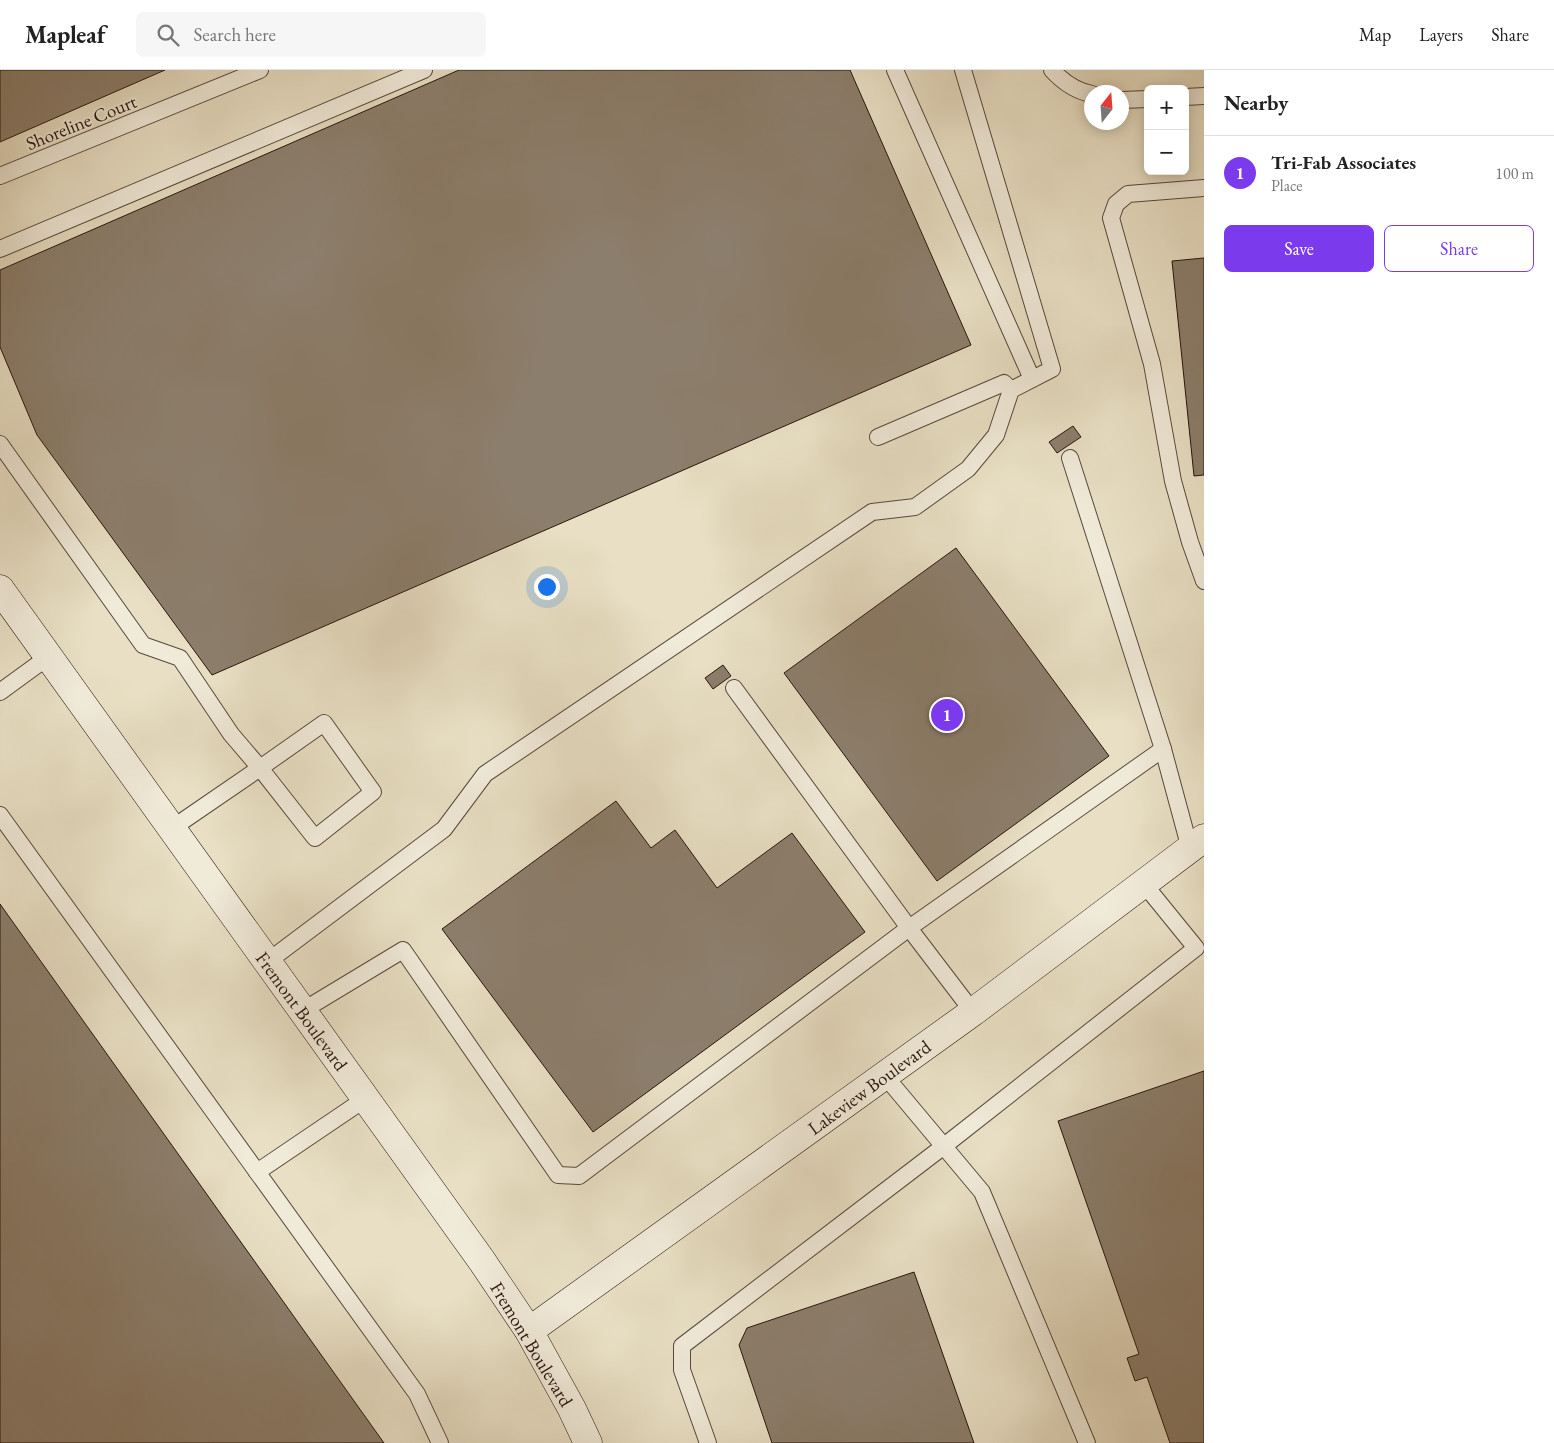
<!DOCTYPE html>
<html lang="en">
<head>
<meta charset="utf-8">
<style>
	body { margin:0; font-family:"EB Garamond",serif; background:#f6f6f6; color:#222 }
	.controls { position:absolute; right:15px; top:15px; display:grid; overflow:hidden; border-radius:8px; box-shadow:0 2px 12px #0003 }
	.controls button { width:45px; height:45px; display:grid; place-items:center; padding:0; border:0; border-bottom:1px solid #e0e0e0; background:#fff; color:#222; font:25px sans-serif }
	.compass { position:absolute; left:1084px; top:15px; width:45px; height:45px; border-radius:50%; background:#fff; box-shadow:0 2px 12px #0003; rotate:17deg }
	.you { position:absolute; left:546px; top:516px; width:18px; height:18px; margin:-12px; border:4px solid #fff; border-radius:50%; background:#1a73e8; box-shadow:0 0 0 8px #1a73e833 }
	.badge { display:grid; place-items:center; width:32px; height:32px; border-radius:50%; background:#7c3aed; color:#fff; font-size:16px; font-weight:700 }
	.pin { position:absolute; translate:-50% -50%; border:2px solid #fff; box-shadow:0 1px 5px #0006 }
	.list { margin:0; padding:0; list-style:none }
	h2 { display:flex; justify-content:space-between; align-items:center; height:65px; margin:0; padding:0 20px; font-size:21px }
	h2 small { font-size:16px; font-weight:400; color:#767676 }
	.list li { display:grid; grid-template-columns:32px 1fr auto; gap:15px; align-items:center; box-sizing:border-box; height:75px; padding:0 20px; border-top:1px solid #e0e0e0 }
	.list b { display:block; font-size:19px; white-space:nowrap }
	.list p { margin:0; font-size:16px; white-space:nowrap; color:#767676 }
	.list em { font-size:16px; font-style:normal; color:#767676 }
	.actions { display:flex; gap:10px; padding:15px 20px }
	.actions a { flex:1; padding:11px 0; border:1px solid #7c3aed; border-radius:8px; text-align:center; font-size:18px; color:#7c3aed }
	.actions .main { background:#7c3aed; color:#fff }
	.icon { flex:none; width:28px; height:28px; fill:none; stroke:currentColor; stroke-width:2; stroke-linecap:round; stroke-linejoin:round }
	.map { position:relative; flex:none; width:1204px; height:1373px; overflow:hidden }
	header { display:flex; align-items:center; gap:30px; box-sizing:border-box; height:70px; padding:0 25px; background:#fff; border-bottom:1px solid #e0e0e0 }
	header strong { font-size:24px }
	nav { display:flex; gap:28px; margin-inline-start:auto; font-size:18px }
	.search { width:350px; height:45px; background:#f6f6f6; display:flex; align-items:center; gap:12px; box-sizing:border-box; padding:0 18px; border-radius:8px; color:#767676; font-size:19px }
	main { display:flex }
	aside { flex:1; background:#fff }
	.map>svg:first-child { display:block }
	.building { fill:#8c7e6c; stroke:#29150d }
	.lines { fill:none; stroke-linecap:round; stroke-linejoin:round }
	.lane-casing { stroke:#59483b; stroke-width:18 }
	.secondary-casing { stroke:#29150d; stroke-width:29 }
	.lane { stroke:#f0ead9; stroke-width:16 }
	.secondary { stroke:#f0ead9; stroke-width:28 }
	.labels { text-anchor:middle; stroke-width:4; stroke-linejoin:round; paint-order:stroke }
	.street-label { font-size:19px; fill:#29150d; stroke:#f0ead9 }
</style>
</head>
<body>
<header>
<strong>Mapleaf</strong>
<div class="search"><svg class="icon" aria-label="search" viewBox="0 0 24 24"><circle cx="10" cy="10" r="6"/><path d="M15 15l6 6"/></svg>Search here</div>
<nav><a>Map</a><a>Layers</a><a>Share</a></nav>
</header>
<main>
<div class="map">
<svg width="1204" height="1373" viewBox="0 0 1204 1373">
	<rect width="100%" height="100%" fill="#e8dfc4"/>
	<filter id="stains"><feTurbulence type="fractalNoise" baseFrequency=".004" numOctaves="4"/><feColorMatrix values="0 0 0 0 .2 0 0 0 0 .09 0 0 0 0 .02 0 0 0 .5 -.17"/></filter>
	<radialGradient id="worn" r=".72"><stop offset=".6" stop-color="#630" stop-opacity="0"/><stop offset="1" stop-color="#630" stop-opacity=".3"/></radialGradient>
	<g class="building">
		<path d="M0,0h165l-165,72z"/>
		<path d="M459,0h391l121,275 -759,330 -175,-240 -37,-88v-77z"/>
		<path d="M1204,188v217l-10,1 -22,-215z"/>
		<path d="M1073,356l8,11 -24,16 -8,-11z"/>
		<path d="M956,478l153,208 -172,125 -153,-208z"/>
		<path d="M723,595l8,11 -18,13 -8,-11z"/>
		<path d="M616,731l35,47 24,-18 42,58 75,-55 73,99 -272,200 -151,-203z"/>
		<path d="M0,834l384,539h-384z"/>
		<path d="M1204,1001v372h-34l-23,-66 -12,4 -8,-23 12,-4 -81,-233z"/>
		<path d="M914,1202l60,171h-202l-33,-98 8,-17z"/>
	</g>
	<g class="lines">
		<defs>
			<g id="lane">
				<path d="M895,0l137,309"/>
				<path d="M1052,0c11,12 23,21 40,24"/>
				<path d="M1185,27l19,-1"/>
				<path d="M1122,30l26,-1"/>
				<path d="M0,106l260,-106"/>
				<path d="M1204,118l-76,6 -12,10 -5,14 41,146 21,117 17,61 14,39"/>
				<path d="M0,179l424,-179"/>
				<path d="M878,367l126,-54 7,7"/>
				<path d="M0,374l143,201 37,13 51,76 29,34 -89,61"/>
				<path d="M0,622l48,-35"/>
				<path d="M324,653l49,69 -58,46 -55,-70z"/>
				<path d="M1163,679l27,100"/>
				<path d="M0,745l417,579 23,49"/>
				<path d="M267,892l177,-133 41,-55 387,-262 43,-5 53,-38 28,-34 15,-45 41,-21 -89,-299"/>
				<path d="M302,941l101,-61 155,225 21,1 330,-248 -175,-240"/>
				<path d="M973,942l-64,-84 254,-179 -93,-291"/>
				<path d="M885,1006l97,116 105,251"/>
				<path d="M257,1102l108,-73"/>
				<path d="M708,1373l-26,-73v-24l262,-200 252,-198 -52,-64"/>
			</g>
			<g id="secondary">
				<path d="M0,519l482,672 47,70 43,78 16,34"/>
				<path d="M529,1261l444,-319 231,-174"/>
			</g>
		</defs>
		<use href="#lane" class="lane-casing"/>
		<use href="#secondary" class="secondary-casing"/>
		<use href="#lane" class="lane"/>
		<use href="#secondary" class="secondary"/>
	</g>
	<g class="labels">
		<g class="street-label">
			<text transform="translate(81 52) rotate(-22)" y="7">Shoreline Court</text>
			<text transform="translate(302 941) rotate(54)" y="7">Fremont Boulevard</text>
			<text transform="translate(869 1017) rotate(-36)" y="7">Lakeview Boulevard</text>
			<text transform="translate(532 1274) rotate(59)" y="7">Fremont Boulevard</text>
		</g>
	</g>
	<rect width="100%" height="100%" filter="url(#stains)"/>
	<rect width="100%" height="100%" fill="url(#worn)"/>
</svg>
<div class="controls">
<button>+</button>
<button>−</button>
</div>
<svg class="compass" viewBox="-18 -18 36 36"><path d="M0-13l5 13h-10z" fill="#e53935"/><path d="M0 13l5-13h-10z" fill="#767676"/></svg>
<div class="you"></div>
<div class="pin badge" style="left:947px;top:645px">1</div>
</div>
<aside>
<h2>Nearby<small></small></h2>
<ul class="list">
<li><span class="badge">1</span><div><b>Tri-Fab Associates</b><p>Place</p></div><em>100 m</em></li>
</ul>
<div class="actions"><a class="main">Save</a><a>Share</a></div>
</aside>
</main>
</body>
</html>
